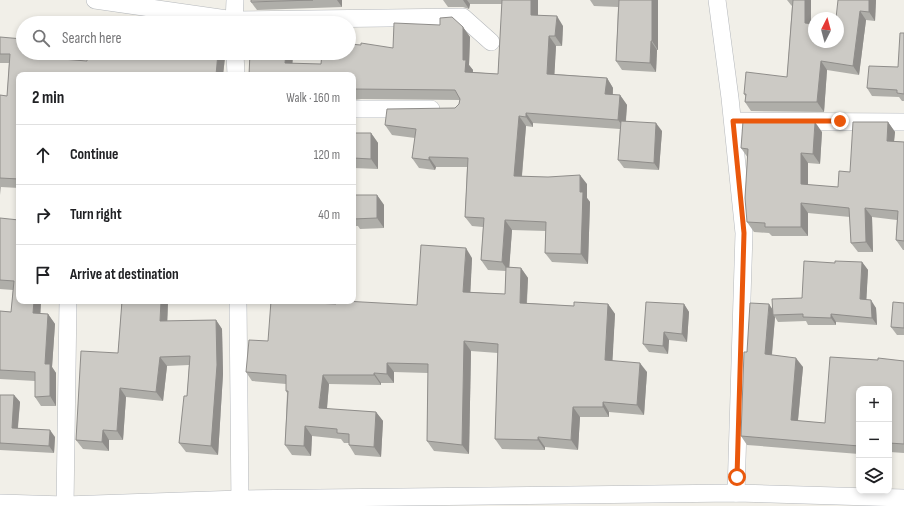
<!DOCTYPE html>
<html lang="en">
<head>
<meta charset="utf-8">
<style>
	body { margin:0; font-family:"Sofia Sans Condensed",sans-serif; background:#f6f6f6; color:#202124 }
	.controls { position:absolute; right:12px; bottom:12px; display:grid; overflow:hidden; border-radius:8px; box-shadow:0 2px 6px #0003 }
	.controls button { width:36px; height:36px; display:grid; place-items:center; padding:0; border:0; border-bottom:1px solid #e0e0e0; background:#fff; color:#202124; font:20px sans-serif }
	.compass { position:absolute; left:808px; top:12px; width:36px; height:36px; border-radius:50%; background:#fff; box-shadow:0 2px 6px #0003; rotate:6deg }
	.stop { position:absolute; width:12px; height:12px; margin:-9px; border:3px solid #ea580c; border-radius:50%; background:#fff }
	.stop.end { background:#ea580c; border-color:#fff; box-shadow:0 1px 4px #0008 }
	.list { margin:0; padding:0; list-style:none }
	h2 { display:flex; justify-content:space-between; align-items:center; height:52px; margin:0; padding:0 16px; font-size:17px }
	h2 small { font-size:13px; font-weight:400; color:#757577 }
	.list li { display:grid; grid-template-columns:26px 1fr auto; gap:12px; align-items:center; box-sizing:border-box; height:60px; padding:0 16px; border-top:1px solid #e0e0e0 }
	.list b { display:block; font-size:15px; white-space:nowrap }
	.list em { font-size:13px; font-style:normal; color:#757577 }
	.icon { flex:none; width:22px; height:22px; fill:none; stroke:currentColor; stroke-width:2; stroke-linecap:round; stroke-linejoin:round }
	.map { position:relative; flex:none; width:904px; height:506px; overflow:hidden }
	.search { position:absolute; background:#fff; box-shadow:0 2px 6px #0003; left:16px; top:16px; width:340px; height:44px; display:flex; align-items:center; gap:10px; box-sizing:border-box; padding:0 14px; border-radius:22px; color:#757577; font-size:15px }
	.panel { position:absolute; background:#fff; box-shadow:0 2px 6px #0003; left:16px; top:72px; width:340px; height:232px; border-radius:8px }
	.map>svg:first-child { display:block }
	.lines { fill:none; stroke-linecap:round; stroke-linejoin:round }
	.minor-casing { stroke:#b5b8bc; stroke-width:18 }
	.minor { stroke:#fff; stroke-width:17 }
	.wall { fill:#afaea9 }
	.shaded-wall { fill:#8f8d8a }
	.building { fill:#cccac5; stroke:#8f8d8a }
	.route { stroke:#ea580c; stroke-width:5 }
</style>
</head>
<body>
<div class="map">
<svg width="904" height="506" viewBox="0 0 904 506">
	<rect width="100%" height="100%" fill="#f1efe8"/>
	<g class="lines">
		<defs>
			<g id="minor">
				<path d="M95,0l139,20 229,-3 28,25"/>
				<path d="M717,0l13,98 14,135 -8,260"/>
				<path d="M234,23l1,-23"/>
				<path d="M235,53l1,22"/>
				<path d="M353,109h78"/>
				<path d="M733,121l171,1"/>
				<path d="M238,301l2,205"/>
				<path d="M0,503l65,2 175,-6 496,-6 168,5"/>
				<path d="M65,506l3,-205"/>
			</g>
		</defs>
		<use href="#minor" class="minor-casing"/>
		<use href="#minor" class="minor"/>
	</g>
	<g class="wall">
		<path d="M251,0h91v7l-85,3 -6,-8z"/>
		<path d="M440,0h98v15l25,11 -1,20h-6l-2,28 53,4 6,10v7h7l7,10 -1,16 36,10 -3,39 -35,-2 -6,-8 2,-31 -87,-6v4l-7,-1 -4,50 65,8v14l3,4 -2,62 -36,-2 -7,-9 1,-22 -34,-1 -3,37 12,1 7,10 -1,25 47,3 34,-2 7,10 -3,47 35,11 -3,43 -35,-3v5h-29l-2,33 -33,-3v3l-43,-1 -7,-10 3,-86 -27,-2 -2,103 -35,-3 -7,-10 1,-68 -34,-1v11h-13v2l-52,-1 -2,25 49,3 7,9 -2,36 -26,-2 -6,-10v-2h-5l-3,-4 -29,-3 -1,20 -19,-1 -7,-10 2,-52 -1,-2v-7l-34,-3 -6,-9 22,-31 68,-37 81,1 55,-47 -2,34 35,2 1,-23 -18,-1 -7,-10 2,-33 -11,-1 -7,-9 2,-50h-31l-1,3 -16,-2 -7,-10 3,-20 -23,-3 -7,-10 70,-17 4,-4 1,-4 -99,-1 -8,1v-25h-104l1,-22h43l-1,11h29l72,-16 70,-21 7,10 -1,28 4,5v2l25,2 4,-70h-32l-1,5 -6,-2h-15l-5,-7z"/>
		<path d="M590,0h68v50h-1l-1,22 -34,-2 -6,-9 2,-54 -24,-1z"/>
		<path d="M787,0h24v24l27,18v-24l38,-18 -1,21 -9,-1 -7,55 -32,-5 -3,42 -73,-1 -6,-9 1,-5 -2,-3 43,-17 5,-71 -1,-1z"/>
		<path d="M904,33v68h-2l-3,-4 -27,-1 -5,-8 31,-21z"/>
		<path d="M0,37l57,16 -1,6 31,2v-8h135l3,4 -2,18h-204v113l-18,-1 -1,8v-100l7,1 2,-33h-9z"/>
		<path d="M888,122l7,10 -1,9 10,1v108h-1l-7,-10 1,-20 -25,-3 1,35h-15l-7,-9 -1,-26 -42,-4v23h-36l-3,-3 -15,-1 -7,-10 1,-64 -7,-10 81,-16 -2,32 -12,-1v22l30,2 12,-15z"/>
		<path d="M353,133h18l7,10v26l-25,-1z"/>
		<path d="M353,195h24l7,10v23l-24,1 -2,-3h-5z"/>
		<path d="M0,218l19,83h22l-1,13h8l7,10 -3,43 4,6v33h-15l-6,-9v-16l-35,-2v-68l11,1 2,-22 -13,-1z"/>
		<path d="M862,262l6,8 -2,30 10,8 1,17 -41,-3v3h-28l-2,-4 -28,1 -3,-5 -3,38 31,12 -5,54 27,2 53,-63 26,1v92l-14,-1v5h-1v-68h-30v65l-112,-9 -6,-9 6,-84 26,-42 29,-12 33,-35z"/>
		<path d="M122,301h46l-1,20 49,-1 6,9 1,45 -5,81 -32,-3 -7,-9 8,-47 2,-31 -22,1 -4,35 -37,-4 -3,43h-14v11l-26,-2 -7,-9 42,-87z"/>
		<path d="M904,303v32h-7l-6,-8z"/>
		<path d="M684,304l5,8 -2,30 -18,-2 -1,14 -19,-2 -6,-8z"/>
		<path d="M0,395h14l6,7 -2,26 37,9 -1,16 -54,-3z"/>
	</g>
	<g class="shaded-wall">
		<path d="M337,0h5v7z"/>
		<path d="M463,0h4l3,4 -1,5z"/>
		<path d="M531,0h7v24l-7,-9z"/>
		<path d="M652,0h6v50l-6,-9z"/>
		<path d="M805,0h6v32l-6,-9z"/>
		<path d="M869,0h7l-1,21 -6,-9z"/>
		<path d="M860,11l6,9 -7,55 -6,-9z"/>
		<path d="M557,16l6,10 -1,20 -7,-10z"/>
		<path d="M463,27l7,10 -1,28 4,5 -1,12 -7,-10 -2,-12z"/>
		<path d="M549,36l7,10 -2,37 -7,-9z"/>
		<path d="M651,41l6,9 -1,22 -6,-9z"/>
		<path d="M49,53h8l-2,15 -6,-10z"/>
		<path d="M218,53h4l3,4 -2,18h-7z"/>
		<path d="M286,53h7l-1,20 -7,-10z"/>
		<path d="M821,61l6,9 -3,42 -7,-10z"/>
		<path d="M607,78l6,10 -1,16 -7,-10z"/>
		<path d="M620,95l7,10 -2,24 -7,-9z"/>
		<path d="M526,113l7,10v4l-7,-10z"/>
		<path d="M519,116l7,10 -5,59 -7,-9z"/>
		<path d="M815,122l7,10 -2,32 -7,-10z"/>
		<path d="M888,122l7,10 -2,19 -6,-10z"/>
		<path d="M656,123l6,8 -3,39 -5,-7z"/>
		<path d="M371,133l7,10v26l-7,-10z"/>
		<path d="M801,153l7,10v31l-7,-10z"/>
		<path d="M429,157l7,10 -1,3 -6,-10z"/>
		<path d="M580,175l7,9v14l3,4 -2,62 -7,-10z"/>
		<path d="M377,195l7,10v23l-7,-10z"/>
		<path d="M801,203l7,10v23l-7,-9z"/>
		<path d="M865,208l7,9 1,35 -7,-10z"/>
		<path d="M505,220l7,10 -3,42 -7,-10z"/>
		<path d="M466,248l6,10 -2,43 -7,-9z"/>
		<path d="M862,262l6,8 -2,37 -6,-8z"/>
		<path d="M521,268l7,10 -2,34 -6,-9z"/>
		<path d="M871,300l5,8 1,17 -5,-7z"/>
		<path d="M34,301h7l-1,22 -7,-10z"/>
		<path d="M161,301h7l-1,30 -7,-10z"/>
		<path d="M608,304l7,10 -3,56 -7,-10z"/>
		<path d="M684,304l5,8 -2,30 -5,-8z"/>
		<path d="M769,304l6,9 -2,2 2,2 -4,46 -6,-9z"/>
		<path d="M48,314l7,10 -3,43 4,6v33l-6,-10 -5,-32z"/>
		<path d="M831,314l5,8v3l-5,-7z"/>
		<path d="M216,320l6,9 1,45 -5,81 -7,-9z"/>
		<path d="M664,332l5,8 -1,14 -5,-8z"/>
		<path d="M464,341l7,10 -2,103 -7,-9z"/>
		<path d="M160,357l7,9 -4,35 -7,-9z"/>
		<path d="M796,358l7,9 -6,62 -6,-9z"/>
		<path d="M387,363l7,9v11l-7,-9z"/>
		<path d="M640,363l7,9 -3,43 -7,-10z"/>
		<path d="M374,373l7,10v2l-7,-10z"/>
		<path d="M323,375l6,9 -3,34 -7,-10z"/>
		<path d="M120,388l6,9 -3,43 -6,-9z"/>
		<path d="M14,395l6,7 -3,33 -5,-7z"/>
		<path d="M603,402l6,10v5l-6,-10z"/>
		<path d="M573,407l7,10 -2,33 -7,-10z"/>
		<path d="M376,412l7,9 -2,36 -7,-10z"/>
		<path d="M305,426l7,10 -1,20 -7,-10z"/>
		<path d="M50,430l5,7 -1,16 -5,-7z"/>
		<path d="M103,430l6,10v11l-7,-9z"/>
		<path d="M538,437l7,10v3l-7,-10z"/>
		<path d="M889,450l1,2v5l-1,-2z"/>
	</g>
	<g class="building">
		<path d="M251,0h62l-62,2z"/>
		<path d="M502,0h29v15l26,1 -2,20h-6l-2,38 60,4 -2,16 15,1 -2,25 -92,-7v4l-7,-1 -5,60 34,1 32,-2v17h3l-2,62 -36,-1 1,-31 -41,-2 -3,42 -21,-2 3,-42 -19,-1 3,-59 -39,-1v3l-17,-2 4,-29 -31,-4 2,-16 68,-1 4,-4 1,-5 -5,-9 -102,-1v-14h-104l1,-22h36l-1,10 36,1 1,-11h27v-9l12,1v-2l32,5 1,-25 46,2v-7l12,-1 11,10v33h3l-1,12 33,2z"/>
		<path d="M619,0h33v41h-1l-1,22 -34,-2z"/>
		<path d="M793,0h12v23l9,1v18h24v-24h-2l2,-18h31v12l-9,-1 -7,55 -32,-5 -4,41h-72l1,-8h-2l2,-22 41,5z"/>
		<path d="M121,18l45,3v2h-45z"/>
		<path d="M900,33h4v61l-7,-1v-3l-30,-2 2,-22 29,1z"/>
		<path d="M0,37l23,2v14h26v5l38,3v-8h131l-2,22h-197v104l-19,-1v-83l7,1 3,-42h-10z"/>
		<path d="M621,121l35,2 -2,40 -36,-3z"/>
		<path d="M743,121l72,1 -2,32 -12,-1v31l37,3 1,-16 11,1 3,-50h35l-1,19 17,1v99l-8,-1 2,-29 -33,-3 1,34 -15,1 -2,-35 -48,-5v24h-36v-4l-18,-1 -2,-24 3,-49 -7,-1z"/>
		<path d="M353,133h18v26l-18,-1z"/>
		<path d="M353,195h24v23l-24,1z"/>
		<path d="M0,218l19,2v81h15l-1,12 15,1 -3,50h5v32l-15,1v-25l-35,-2v-59l11,1 3,-31 -14,-1z"/>
		<path d="M421,245l45,3 -3,44 42,2 1,-27 15,1 -1,35 54,3v-4l34,2 -3,56 35,3 -3,42 -34,-3v5h-30l-2,33 -33,-3v3l-43,-1 3,-95 -34,-3 -2,104 -35,-4 1,-77 -41,-1v11l-13,-1v2h-51l-4,33 57,4 -2,35 -25,-2v-11l-12,-1v-4l-32,-3 -1,20 -19,-1 3,-54h-2v-16l-40,-3 3,-32 19,1 3,-40 65,3v-3h8l73,4z"/>
		<path d="M804,261l31,2v-2l27,1 -2,37 11,1 1,18 -41,-4v4l-28,-1v-3l-30,1 -1,-16 30,-1z"/>
		<path d="M122,301h39l-1,20 56,-1 1,45 -6,81 -32,-3 5,-47h3l3,-40 -30,1 -4,35 -36,-4 -3,43 -14,-1 -1,12 -26,-2 5,-89 37,2z"/>
		<path d="M646,302l38,2 -2,30 -18,-2 -1,14 -20,-2z"/>
		<path d="M893,302l11,1v25l-13,-1z"/>
		<path d="M750,303l19,1 -4,50 31,4 -5,62 34,3 5,-66 48,3v-2l26,3v83l-15,-1v-54h-30v57l-118,-10 3,-84h3z"/>
		<path d="M0,395h14l-2,33 38,2 -1,16 -49,-3z"/>
	</g>
	<g class="lines">
		<path class="route" d="M737,477l7,-244 -11,-112h107"/>
	</g>
</svg>
<div class="controls">
<button>+</button>
<button>−</button>
<button><svg class="icon" aria-label="layers" viewBox="0 0 24 24"><path d="M12 4l9 5-9 5-9-5zM3 14l9 5 9-5"/></svg></button>
</div>
<svg class="compass" viewBox="-18 -18 36 36"><path d="M0-13l5 13h-10z" fill="#e53935"/><path d="M0 13l5-13h-10z" fill="#757577"/></svg>
<div class="stop" style="left:737px;top:477px"></div>
<div class="stop end" style="left:840px;top:121px"></div>
<div class="search"><svg class="icon" aria-label="search" viewBox="0 0 24 24"><circle cx="10" cy="10" r="6"/><path d="M15 15l6 6"/></svg>Search here</div>
<section class="panel">
<h2>2 min<small>Walk · 160 m</small></h2>
<ul class="list">
<li><svg class="icon" aria-label="ahead" viewBox="0 0 24 24"><path d="M12 20V5M6 11l6-6 6 6"/></svg><div><b>Continue</b></div><em>120 m</em></li>
<li><svg class="icon" aria-label="right" viewBox="0 0 24 24"><path d="M7 20v-9h11M14 6l5 5-5 5"/></svg><div><b>Turn right</b></div><em>40 m</em></li>
<li><svg class="icon" aria-label="arrive" viewBox="0 0 24 24"><path d="M6 21V4h12l-3 4 3 4H6"/></svg><div><b>Arrive at destination</b></div></li>
</ul>
</section>
</div>
</body>
</html>
